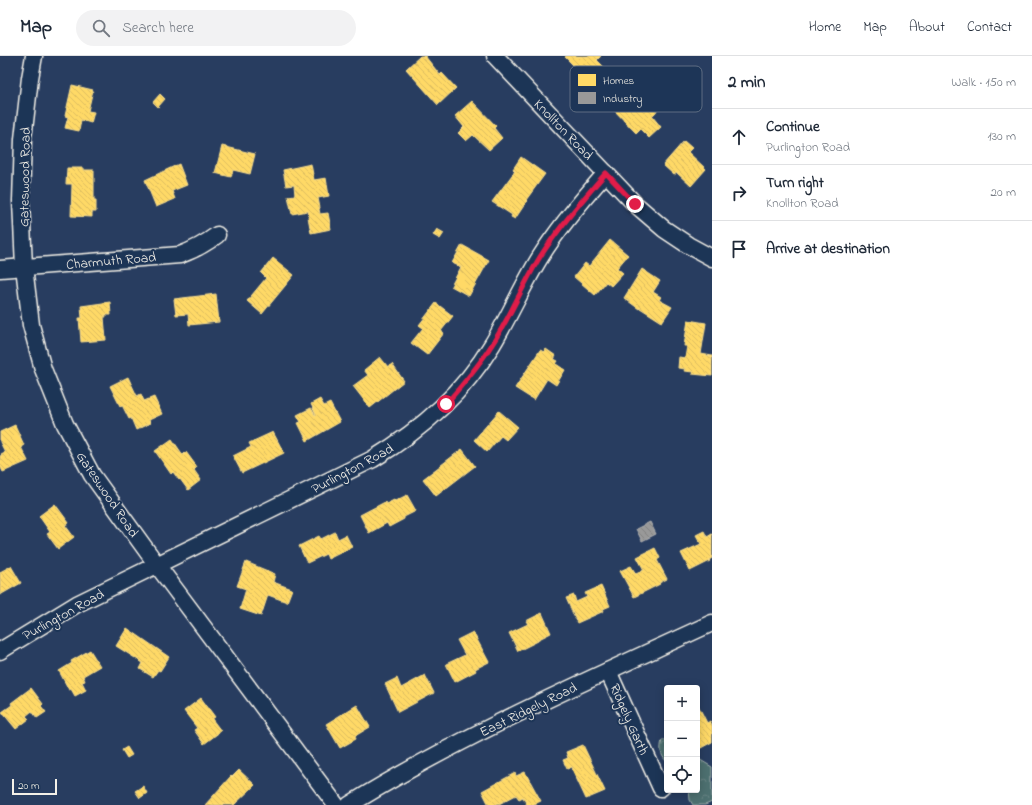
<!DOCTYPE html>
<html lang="en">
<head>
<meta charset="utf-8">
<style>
	body { margin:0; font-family:"Indie Flower",sans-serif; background:#f2f2f3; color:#1f2937 }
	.controls { position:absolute; right:12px; bottom:12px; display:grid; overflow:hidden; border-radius:4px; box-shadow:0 2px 10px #0003 }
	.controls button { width:36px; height:36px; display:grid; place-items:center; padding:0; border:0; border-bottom:1px solid #e0e1e3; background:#fff; color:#1f2937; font:20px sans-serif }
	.scale { position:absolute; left:12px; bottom:10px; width:45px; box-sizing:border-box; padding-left:4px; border:2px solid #f4f1e8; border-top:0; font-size:11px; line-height:14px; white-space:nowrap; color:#f4f1e8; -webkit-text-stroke:3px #1d3557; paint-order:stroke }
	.stop { position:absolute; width:12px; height:12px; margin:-9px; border:3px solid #e11d48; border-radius:50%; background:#fff }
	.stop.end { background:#e11d48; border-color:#fff; box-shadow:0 1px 4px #0008 }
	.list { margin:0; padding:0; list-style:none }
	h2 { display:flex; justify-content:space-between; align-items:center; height:52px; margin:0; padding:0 16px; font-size:17px }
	h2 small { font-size:13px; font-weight:400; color:#747a83 }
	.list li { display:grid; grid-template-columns:26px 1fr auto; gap:12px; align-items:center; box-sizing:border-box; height:56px; padding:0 16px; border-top:1px solid #e0e1e3 }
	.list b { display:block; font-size:15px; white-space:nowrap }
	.list p { margin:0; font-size:13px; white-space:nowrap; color:#747a83 }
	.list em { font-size:13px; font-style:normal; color:#747a83 }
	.icon { flex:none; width:22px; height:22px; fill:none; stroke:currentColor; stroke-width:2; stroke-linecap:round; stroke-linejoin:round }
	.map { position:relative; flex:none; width:712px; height:749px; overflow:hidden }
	header { display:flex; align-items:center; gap:24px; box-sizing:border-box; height:56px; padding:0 20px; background:#fff; border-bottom:1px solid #e0e1e3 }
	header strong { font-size:19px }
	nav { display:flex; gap:22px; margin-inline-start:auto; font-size:14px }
	.search { width:280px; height:36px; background:#f2f2f3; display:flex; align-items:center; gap:10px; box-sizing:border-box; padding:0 14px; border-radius:22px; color:#747a83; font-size:15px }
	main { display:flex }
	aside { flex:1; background:#fff }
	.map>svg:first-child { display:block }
	.forest { fill:url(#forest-crowns); stroke:#a1b0ac }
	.homes { fill:url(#homes-back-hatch); stroke:#fce08d }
	.industry { fill:url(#industry-back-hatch); stroke:#b4b3b1 }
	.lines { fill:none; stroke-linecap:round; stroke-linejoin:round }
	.minor-casing { stroke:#f4f1e8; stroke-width:19 }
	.minor { stroke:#1d3557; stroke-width:16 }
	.route { stroke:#e11d48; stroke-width:5 }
	.labels { text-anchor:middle; stroke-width:4; stroke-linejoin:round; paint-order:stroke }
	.street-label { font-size:14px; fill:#f4f1e8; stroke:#1d3557 }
	.key { fill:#1d3557; stroke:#5e6d82; stroke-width:1 }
	.key-label { font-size:11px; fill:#f4f1e8 }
</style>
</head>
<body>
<header>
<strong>Map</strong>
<div class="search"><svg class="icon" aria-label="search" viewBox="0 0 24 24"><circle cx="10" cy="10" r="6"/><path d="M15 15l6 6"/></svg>Search here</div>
<nav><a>Home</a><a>Map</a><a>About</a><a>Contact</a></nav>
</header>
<main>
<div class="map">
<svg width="712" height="749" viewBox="0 0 712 749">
	<defs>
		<pattern id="forest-crowns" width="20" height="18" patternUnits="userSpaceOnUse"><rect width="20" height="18" fill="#4e6f70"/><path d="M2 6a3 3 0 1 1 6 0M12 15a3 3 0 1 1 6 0" fill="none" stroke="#688484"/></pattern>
		<pattern id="homes-back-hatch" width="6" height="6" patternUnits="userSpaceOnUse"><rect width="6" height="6" fill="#ffd966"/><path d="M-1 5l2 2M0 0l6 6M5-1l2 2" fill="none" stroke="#dbbc60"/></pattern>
		<pattern id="industry-back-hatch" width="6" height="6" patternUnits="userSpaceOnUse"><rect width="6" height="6" fill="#999"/><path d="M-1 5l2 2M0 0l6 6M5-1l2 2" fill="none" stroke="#818180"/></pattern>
	</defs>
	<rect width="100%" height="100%" fill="#283d60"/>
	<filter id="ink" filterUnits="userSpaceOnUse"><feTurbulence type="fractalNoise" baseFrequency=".025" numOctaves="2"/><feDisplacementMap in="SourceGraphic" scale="8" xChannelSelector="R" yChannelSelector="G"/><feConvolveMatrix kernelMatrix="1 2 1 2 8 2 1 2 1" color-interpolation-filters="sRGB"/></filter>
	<g filter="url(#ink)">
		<g class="forest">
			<path d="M662,684h5v22c-7,-7 -7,-13 -5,-22z"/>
			<path d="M697,702l15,9v35l-7,3h-12l-3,-5 -1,-10h8z"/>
		</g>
		<g class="homes">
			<path d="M420,0h5l15,19 2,-2 14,15 -18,17 -32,-36z"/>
			<path d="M566,0h35l-4,4 13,13 -18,17 -11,-11 3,-3 -19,-19z"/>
			<path d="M72,29l21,5 -5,21 6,1 -3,11 -10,-3 -2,11 -14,-3 3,-11 -3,-1z"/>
			<path d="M629,36l10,11 7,-4 11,11 -1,2 -4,4 9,11 -12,11 -9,-9 -4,4 -24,-25z"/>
			<path d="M160,38l5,5 -7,8 -5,-5z"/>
			<path d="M472,45l24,25 -2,2 8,10 -13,12 -16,-15 -7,6 -8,-8 6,-6 -9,-11z"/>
			<path d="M684,85l8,7 -4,4 18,17 -15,17 -14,-13 -3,2 -11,-10z"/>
			<path d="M222,90l33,8 -5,20 -17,-4 -2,7 -16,-4z"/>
			<path d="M521,101l24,17 -19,26 1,1 -12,18 -4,-2 1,-2 -20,-13 23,-31 -2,-2z"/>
			<path d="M179,108l8,21 -15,6 3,8 -19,8 -11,-27z"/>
			<path d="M311,108l3,16 12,-2 3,18 -11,2 2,10 -1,1 1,5 8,-1 3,16 -20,4 -3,-16h1l-1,-6 -16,3 -4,-18 7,-1 -1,-10 -8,1 -3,-16z"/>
			<path d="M67,112h17v2h10v30h2v12h-4v5l-21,-1 1,-32h-6z"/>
			<path d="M437,173l7,4 -4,6 -7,-4z"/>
			<path d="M610,184l18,15 -11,13 6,5 -12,13 -5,-4 -11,13 -21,-18 11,-14 4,3z"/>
			<path d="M462,189l27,15 -20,36 -18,-10 10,-19 -9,-4z"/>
			<path d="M273,202l21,17 -32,39 -15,-13 19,-23 -5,-5z"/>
			<path d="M642,213l18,12 -7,11 8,5 -2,3 13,7 -10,15 -22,-14 -1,1 -15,-11z"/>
			<path d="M216,238l3,28 -30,3 -1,-11 -12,1 -2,-16z"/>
			<path d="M110,246l1,13h-6l1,2h-2l2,23 -25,2 -2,-24h3l-1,-12z"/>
			<path d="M436,247l17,13 -12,15 3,2 -17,22 -16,-12 12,-15 -4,-3z"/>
			<path d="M688,264l18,3 -5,31 11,2v20l-20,-2 1,-2 -9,-1 1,-2 -7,-1 1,-11 6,1 2,-12h-3z"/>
			<path d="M546,293l10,7 -2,3 4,2 -2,3 9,6 -9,15 -9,-6 -13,21 -19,-12 25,-38 4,2z"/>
			<path d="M380,301l8,10 4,-3 12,17 -34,27 -17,-22 15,-11 -4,-5z"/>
			<path d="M128,321l9,19 4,-2 3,7 10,-4 8,17 -13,6 1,3 -14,7 -5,-12 -2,1 -7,-14 -2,1 -10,-20z"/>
			<path d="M320,343l4,7 6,-3 10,19 -33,19 -9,-18 3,-1 -4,-7 14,-7 4,7h1l-5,-11z"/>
			<path d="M499,355l19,16 -12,13 -5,-4 -14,16 -13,-12z"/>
			<path d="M15,369l9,20 -3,2 7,14 -25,11 -3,-6v-10l2,-1 -1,-1 4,-2 -5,-10v-10z"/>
			<path d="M273,376l11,21 -42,20 -9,-17 18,-9 -2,-4z"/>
			<path d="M172,383l11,16 3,-3 11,15 -3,3 7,10 -13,10 -8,-11 -1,1 -6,-8 -2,2 -16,-23z"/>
			<path d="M462,393l13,17 -39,30 -13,-17z"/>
			<path d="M407,439l9,16 -12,6v2l-15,8 -2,-4 -18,10 -9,-18 25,-13 1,2 8,-4 1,1z"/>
			<path d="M55,448l14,19 -4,2 9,12 -16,12 -11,-15 3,-2 -11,-16z"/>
			<path d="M704,475l3,6 5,-3v24l-3,2 1,1 -20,10 -9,-18 20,-9 -5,-9z"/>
			<path d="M335,476l3,7 8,-4 6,12 -24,12 -2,-5 -19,9 -8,-17 20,-10 2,3z"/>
			<path d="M655,492l5,10 -3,2 10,19 -8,4 1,1 -26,13 -14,-26 11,-5 5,8 8,-4 -7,-13z"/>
			<path d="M246,506l29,12 -2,8 19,7 -5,13 -19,-7 -7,21 -21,-7 6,-20 -9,-3z"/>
			<path d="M11,510l10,17 -21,12v-23z"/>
			<path d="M601,530l9,20 -7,3 1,2 -27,12 -11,-25 8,-3 2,7 11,-5 -2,-4z"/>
			<path d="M542,557l9,20 -14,7 1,1 -20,10 -9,-18 19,-9 -2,-3z"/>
			<path d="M127,572l42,29 -9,14 -2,-1 -5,7 -13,-8 3,-6 -27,-17z"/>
			<path d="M473,576l16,30 -14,7 1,2 -21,11 -9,-18 19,-9 -8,-15z"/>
			<path d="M90,594l10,16 -17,10 2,5 -3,1 4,8 -11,6 -4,-7 -2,1 -10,-19 13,-8 -1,-2z"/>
			<path d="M425,619l9,18 -36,19 -13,-28 12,-6 4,10z"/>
			<path d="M31,632l12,16 -2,2 5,6 -9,6 -5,-7 -6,5 3,3 -13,10 -14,-17 10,-7 -1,-2z"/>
			<path d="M201,642l14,19 -3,2 9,12 -17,13 -10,-14 3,-2 -13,-17z"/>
			<path d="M357,649l13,22 -15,9 1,3 -16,9 -14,-24z"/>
			<path d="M697,649h1l9,18 3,-2 2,4v17l-13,7 -2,-4z"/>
			<path d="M583,689l22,46 -19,8 -14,-30h1l-1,-2 -5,2 -4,-9 5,-2 -2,-6z"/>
			<path d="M127,691l5,8 -5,3 -5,-8z"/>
			<path d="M239,714l16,15 -21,20h-29l26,-29 1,1z"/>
			<path d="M525,716l16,29 -9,4h-5l-4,-8 -4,2 -3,-4 -17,9v-1l-4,2h-6l-7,-14 33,-18 1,3z"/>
			<path d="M143,730l4,7 -7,5 -5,-7z"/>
		</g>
		<path class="industry" d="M650,466l6,12 -14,7 -6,-12z"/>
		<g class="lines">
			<defs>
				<g id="minor">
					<path d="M34,0l-4,22 -7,61 -2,62 3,66 7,58 12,44 22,55 27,51 65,90 179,240"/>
					<path d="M495,0l140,148 29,25 24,16 24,13"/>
					<path d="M0,213l180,-14c14,-5 25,-11 37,-20"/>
					<path d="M0,595l77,-47 296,-145c48,-29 90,-66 119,-114 17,-28 30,-58 47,-86 19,-31 43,-59 67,-86"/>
					<path d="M608,615l53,117"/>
					<path d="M349,749c115,-71 240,-125 363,-182"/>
				</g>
			</defs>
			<use href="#minor" class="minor-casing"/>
			<use href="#minor" class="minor"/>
		</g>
	</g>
	<g class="lines" filter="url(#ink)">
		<path class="route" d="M446,348c16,-19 32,-37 45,-58 19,-28 31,-60 49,-89 19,-30 42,-57 66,-84l29,31"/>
	</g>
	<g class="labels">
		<g class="street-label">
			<text transform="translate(564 73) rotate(46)" y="5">Knollton Road</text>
			<text transform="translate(24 121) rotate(-89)" y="5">Gateswood Road</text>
			<text transform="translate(111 204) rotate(-5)" y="5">Charmuth Road</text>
			<text transform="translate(352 412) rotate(-28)" y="5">Purlington Road</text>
			<text transform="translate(108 438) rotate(56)" y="5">Gateswood Road</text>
			<text transform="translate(63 558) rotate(-29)" y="5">Purlington Road</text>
			<text transform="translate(528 653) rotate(-26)" y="5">East Ridgely Road</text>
			<text transform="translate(630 663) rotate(66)" y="5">Ridgely Garth</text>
		</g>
	</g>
	<rect x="570" y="10" width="132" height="46" rx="6" class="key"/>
	<rect x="578" y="18" width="18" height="12" fill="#ffd966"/>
	<rect x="578" y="36" width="18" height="12" fill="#999"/>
	<g class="key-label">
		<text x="603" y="28">Homes</text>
		<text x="603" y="46">Industry</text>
	</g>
</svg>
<div class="controls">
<button>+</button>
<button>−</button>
<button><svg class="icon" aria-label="locate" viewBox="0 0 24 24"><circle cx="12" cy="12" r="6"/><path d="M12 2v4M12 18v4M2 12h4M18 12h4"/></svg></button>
</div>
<div class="scale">20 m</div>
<div class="stop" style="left:446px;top:348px"></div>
<div class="stop end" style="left:635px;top:148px"></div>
</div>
<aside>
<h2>2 min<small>Walk · 150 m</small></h2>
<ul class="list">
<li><svg class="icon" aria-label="ahead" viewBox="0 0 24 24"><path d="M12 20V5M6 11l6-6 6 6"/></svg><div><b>Continue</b><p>Purlington Road</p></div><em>130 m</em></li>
<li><svg class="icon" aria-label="right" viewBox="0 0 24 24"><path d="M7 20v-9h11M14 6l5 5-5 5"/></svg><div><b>Turn right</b><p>Knollton Road</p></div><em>20 m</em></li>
<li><svg class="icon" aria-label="arrive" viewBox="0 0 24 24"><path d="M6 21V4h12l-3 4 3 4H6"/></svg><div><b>Arrive at destination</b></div></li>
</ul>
</aside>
</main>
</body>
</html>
